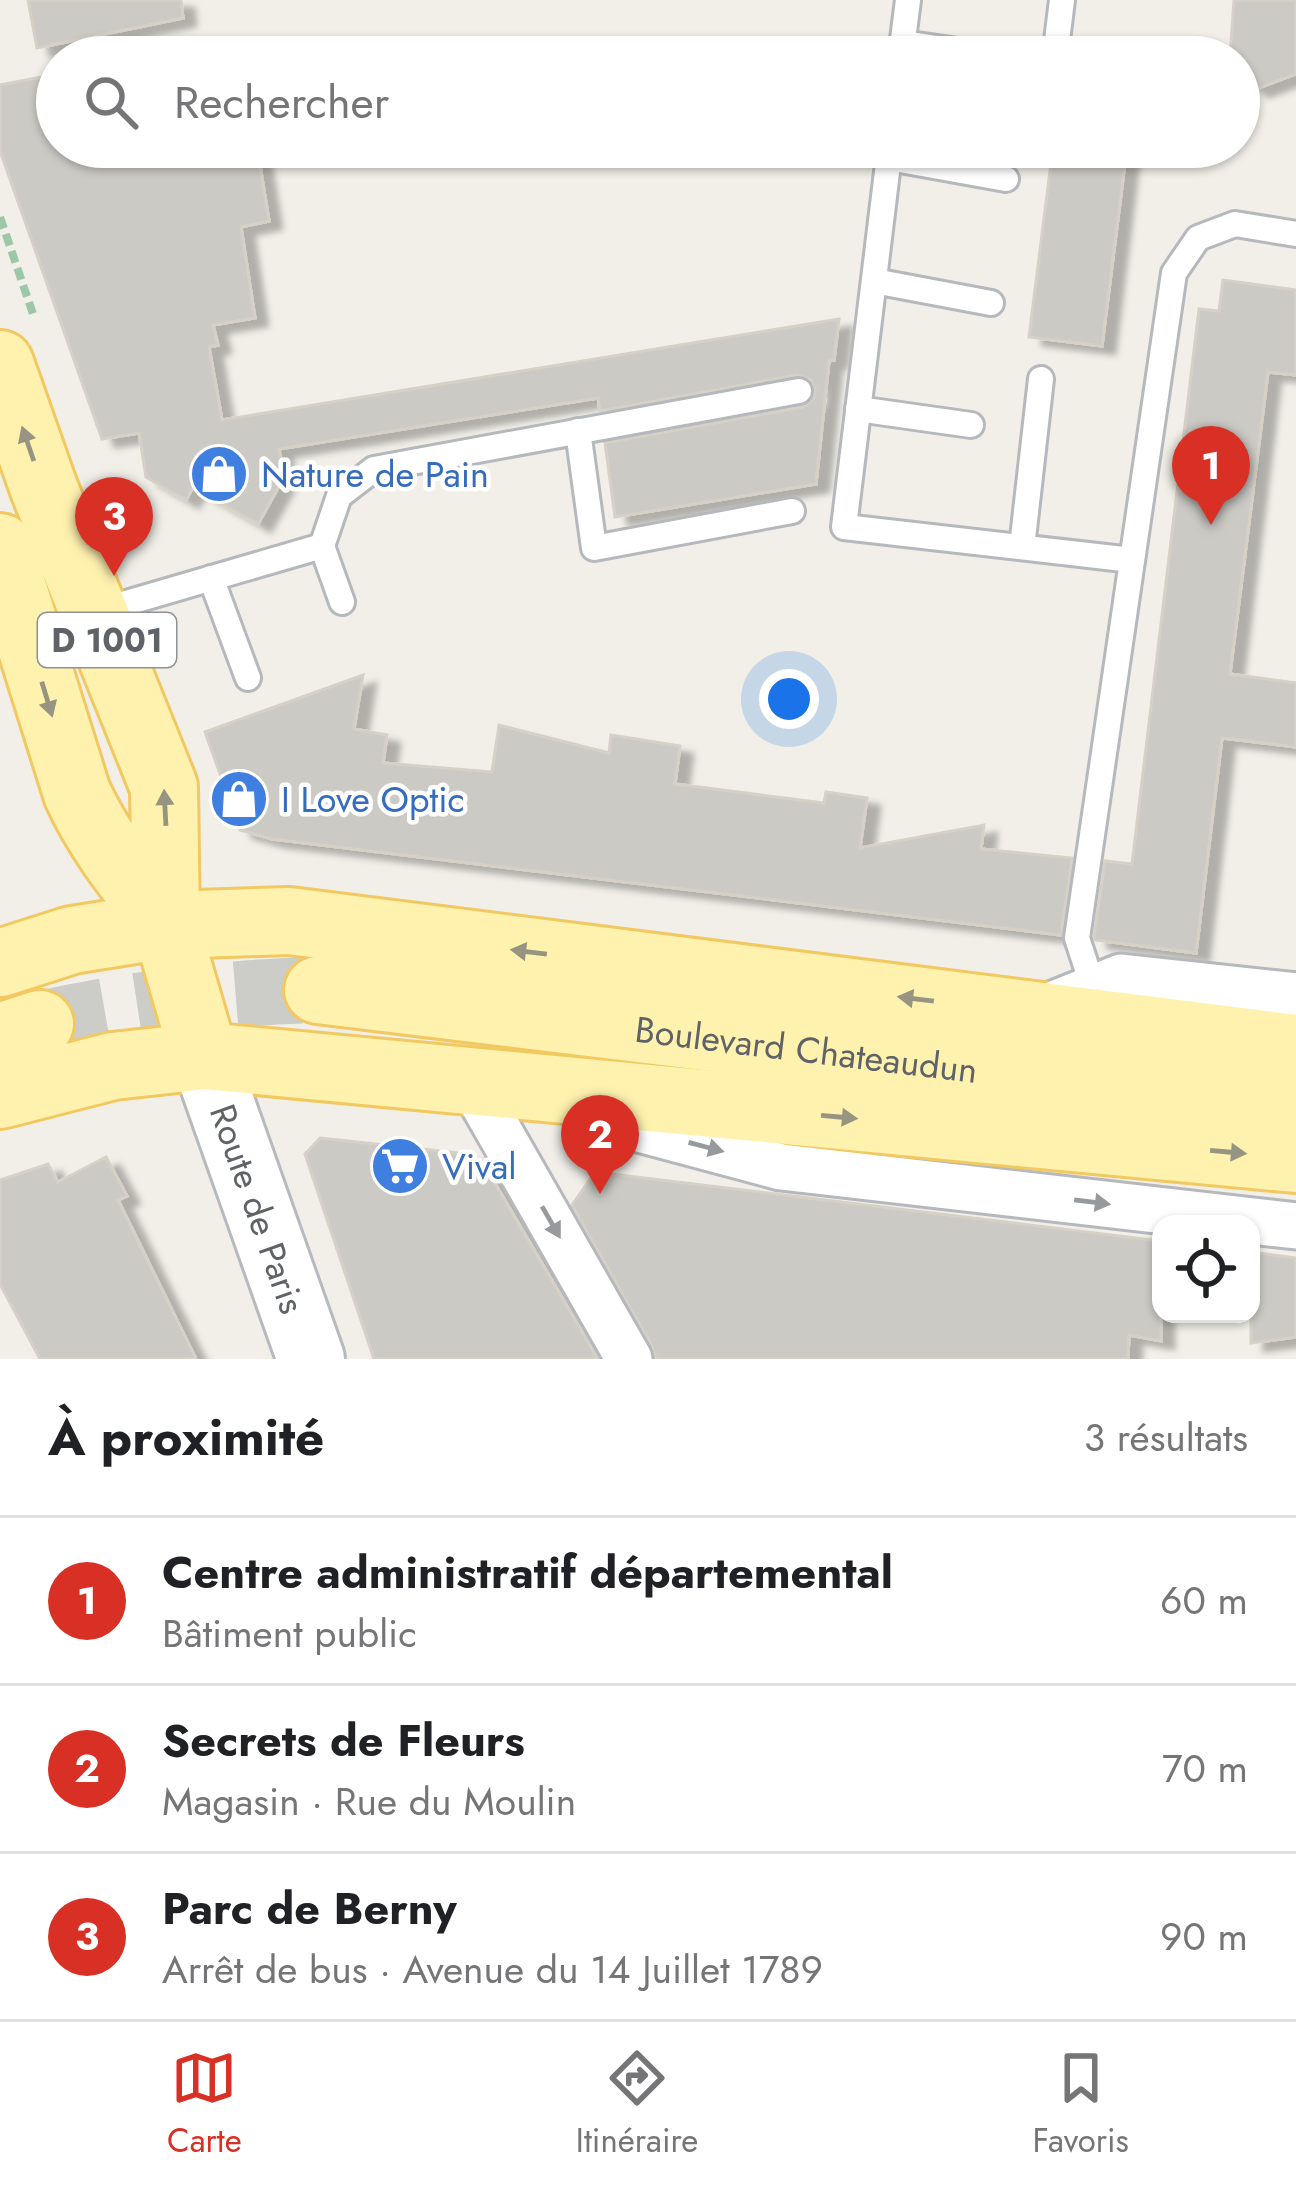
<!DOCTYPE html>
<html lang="fr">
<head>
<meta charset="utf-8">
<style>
	body { margin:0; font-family:Jost,sans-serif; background:#f6f6f6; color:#202124 }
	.controls { position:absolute; right:36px; bottom:36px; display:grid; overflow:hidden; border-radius:24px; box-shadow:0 3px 9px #0004 }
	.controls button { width:108px; height:108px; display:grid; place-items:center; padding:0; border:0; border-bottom:3px solid #e0e0e0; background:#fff; color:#202124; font:60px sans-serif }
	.you { position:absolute; left:789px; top:699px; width:42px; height:42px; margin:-30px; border:9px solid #fff; border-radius:50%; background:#1a73e8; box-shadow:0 0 0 18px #1a73e833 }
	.badge { display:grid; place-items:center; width:78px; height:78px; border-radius:50%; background:#d93025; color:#fff; font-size:39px; font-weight:700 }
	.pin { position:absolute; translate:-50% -99px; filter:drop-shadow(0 3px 6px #0008) }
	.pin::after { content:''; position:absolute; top:63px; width:42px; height:36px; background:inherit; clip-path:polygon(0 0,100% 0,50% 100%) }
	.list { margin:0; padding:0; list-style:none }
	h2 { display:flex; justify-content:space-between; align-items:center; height:156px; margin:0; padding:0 48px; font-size:51px }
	h2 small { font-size:39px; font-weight:400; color:#757577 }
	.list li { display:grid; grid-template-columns:78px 1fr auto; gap:36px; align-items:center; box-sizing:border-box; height:168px; padding:0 48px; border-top:3px solid #e0e0e0 }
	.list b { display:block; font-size:45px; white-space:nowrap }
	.list p { margin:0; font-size:39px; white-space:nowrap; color:#757577 }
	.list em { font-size:39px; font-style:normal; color:#757577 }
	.icon { flex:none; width:66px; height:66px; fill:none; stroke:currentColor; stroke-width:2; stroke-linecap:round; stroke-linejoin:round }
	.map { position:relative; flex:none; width:1296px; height:1359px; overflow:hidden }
	.search { position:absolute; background:#fff; box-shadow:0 3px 9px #0004; left:36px; right:36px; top:36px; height:132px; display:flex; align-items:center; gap:30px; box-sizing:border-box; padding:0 42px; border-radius:66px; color:#757577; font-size:45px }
	.sheet { height:660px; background:#fff }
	nav { display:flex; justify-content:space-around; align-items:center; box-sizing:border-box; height:168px; border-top:3px solid #e0e0e0; background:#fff; font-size:33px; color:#757577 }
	nav a { display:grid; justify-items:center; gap:6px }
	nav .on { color:#d93025 }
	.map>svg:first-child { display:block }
	.building { fill:#cccac5; stroke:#d6d1c6; stroke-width:3; filter:url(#shadow) }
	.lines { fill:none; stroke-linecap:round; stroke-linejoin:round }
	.primary-tunnel { stroke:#ccccc8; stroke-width:66; stroke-dasharray:66 33; stroke-linecap:butt }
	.service-casing { stroke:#b5b8bc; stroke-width:30 }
	.minor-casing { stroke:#b5b8bc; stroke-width:51 }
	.secondary-casing { stroke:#b6babf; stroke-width:72 }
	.primary-casing { stroke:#f2c960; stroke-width:72 }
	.path { stroke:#9cc7a9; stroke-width:8; stroke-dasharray:12 6; stroke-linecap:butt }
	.service { stroke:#fff; stroke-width:24 }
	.minor { stroke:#fff; stroke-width:45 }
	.secondary { stroke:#fff; stroke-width:66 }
	.primary { stroke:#fff2af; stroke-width:66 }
	.oneway { fill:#979581 }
	.oneway2 { fill:#979a9d }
	.labels { text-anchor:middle; stroke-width:9; stroke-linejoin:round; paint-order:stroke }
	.shield { fill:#fff; stroke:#8f9295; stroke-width:3 }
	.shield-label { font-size:33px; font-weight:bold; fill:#5f6368 }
	.shop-label { font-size:36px; fill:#366cbe; stroke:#fff; text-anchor:start }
	.street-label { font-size:36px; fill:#5f6368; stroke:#fff }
</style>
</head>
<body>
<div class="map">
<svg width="1296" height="1359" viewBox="0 0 1296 1359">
	<defs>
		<filter id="shadow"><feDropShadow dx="13" dy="8" stdDeviation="3" flood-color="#0004"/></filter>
	</defs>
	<rect width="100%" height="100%" fill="#f1efe8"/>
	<g class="building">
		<path d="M28,0h153l2,18 -146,30z"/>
		<path d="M1234,0h62v74l-40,15 -17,-14v-18h-9z"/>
		<path d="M57,74v73h200l12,74 -28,6 14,91 -42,7 5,20 -9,2 13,73 617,-101 -5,41 -5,1 -13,123 -201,33 -10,-74 198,-36 11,-9 1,-9 -4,-9 -14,-5 -197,36 -2,-13 -319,51 5,28 -26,47 -65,-37 -7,13 -40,-23 -7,-44 -37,6 -102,-288v-66z"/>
		<path d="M1053,147h74l-25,199 -73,-9z"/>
		<path d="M1223,280l73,10v85l-28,-3 -38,302 66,9v64l-74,-9 -26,215 -101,-13 -1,-3 11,-76 27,3 67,-555 20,2z"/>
		<path d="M363,675l-9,54 33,6 -4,28 109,9 7,-47 110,28 2,-18 69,11 -5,38 149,19 2,-11 41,6 -7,50 124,-23 -3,24 91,9 -11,77 -715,-87 -74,-9 -32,-9 -35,-98z"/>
		<path d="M320,1138l147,16 19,14 112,191h-224l-69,-205z"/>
		<path d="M106,1157l21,39 -9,4 78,159h-156l-40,-75v-104l48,-16 10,18z"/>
		<path d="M595,1172l566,69v100l-32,-6 -1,24h-472l-4,-13 -80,-141z"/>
		<path d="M1251,1252l45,6v79l-45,6z"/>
	</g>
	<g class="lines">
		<path class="primary-tunnel" d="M40,1024c93,-20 183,-32 278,-34"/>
		<defs>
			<g id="service">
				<path d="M903,43l96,14"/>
				<path d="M901,55l7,-55"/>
				<path d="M1055,57l7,-57"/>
				<path d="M890,147l-46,380 288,33"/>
				<path d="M889,158l117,21"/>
				<path d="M874,281l117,22"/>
				<path d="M858,409l113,16"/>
				<path d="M578,431l16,117 198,-37"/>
				<path d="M322,546l17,-50 35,-27 425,-78"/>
				<path d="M1022,547l19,-168"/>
				<path d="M211,578l37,100"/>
				<path d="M99,611l223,-65 20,56"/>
				<path d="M1093,987l-16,-49 97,-665 24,-35 37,-14 61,10"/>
			</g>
			<g id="minor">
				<path d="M1037,1011l84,-34 175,19"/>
				<path d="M472,1084l157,275"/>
				<path d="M591,1116l190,51 515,59"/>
			</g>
			<g id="secondary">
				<path id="s1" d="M204,1056l107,303"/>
			</g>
			<g id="primary">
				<path d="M0,364l43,122 121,301 2,138 38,131"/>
				<path d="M0,547l77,246c22,49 56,90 89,132"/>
				<path d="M0,963l72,-23 94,-15 123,-4 1007,127"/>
				<path id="s2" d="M318,990l978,119"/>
				<path d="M0,1037l40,-13"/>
				<path d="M0,1095l113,-29 91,-10 1092,103"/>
			</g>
		</defs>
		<use href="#service" class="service-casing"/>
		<use href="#minor" class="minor-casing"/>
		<use href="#secondary" class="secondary-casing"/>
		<use href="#primary" class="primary-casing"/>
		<path class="path" d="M0,217l34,100"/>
		<use href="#service" class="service"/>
		<use href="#minor" class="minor"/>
		<use href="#secondary" class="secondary"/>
		<use href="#primary" class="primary"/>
	</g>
	<defs><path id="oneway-solid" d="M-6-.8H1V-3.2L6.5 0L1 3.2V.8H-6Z" transform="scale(3)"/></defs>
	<g class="oneway">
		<use href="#oneway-solid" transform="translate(28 444) rotate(-109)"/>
		<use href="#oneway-solid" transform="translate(47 699) rotate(73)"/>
		<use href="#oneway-solid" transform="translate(165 808) rotate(-93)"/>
		<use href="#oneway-solid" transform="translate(529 952) rotate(-173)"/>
		<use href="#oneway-solid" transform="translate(916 999) rotate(-173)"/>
		<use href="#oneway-solid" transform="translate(839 1117) rotate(5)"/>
		<use href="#oneway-solid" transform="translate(1228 1152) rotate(5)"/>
	</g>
	<g class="oneway2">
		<use href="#oneway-solid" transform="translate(706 1147) rotate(15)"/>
		<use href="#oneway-solid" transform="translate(1092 1202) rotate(7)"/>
		<use href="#oneway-solid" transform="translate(551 1222) rotate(60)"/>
	</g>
	<defs>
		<symbol id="shop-disc" viewBox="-11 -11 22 22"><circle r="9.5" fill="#3f7fe0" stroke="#fff"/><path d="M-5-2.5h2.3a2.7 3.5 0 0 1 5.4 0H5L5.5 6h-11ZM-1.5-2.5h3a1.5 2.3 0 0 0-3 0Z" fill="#fff"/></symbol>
		<symbol id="supermarket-disc" viewBox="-11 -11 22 22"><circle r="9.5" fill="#3f7fe0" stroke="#fff"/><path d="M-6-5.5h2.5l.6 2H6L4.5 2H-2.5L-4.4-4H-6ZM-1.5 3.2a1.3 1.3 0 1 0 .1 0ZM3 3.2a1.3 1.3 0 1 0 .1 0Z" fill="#fff"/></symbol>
	</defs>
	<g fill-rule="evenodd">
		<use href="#shop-disc" x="186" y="441" width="66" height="66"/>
		<use href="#shop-disc" x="206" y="766" width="66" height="66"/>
		<use href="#supermarket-disc" x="367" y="1133" width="66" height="66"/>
	</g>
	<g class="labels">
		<rect class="shield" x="38" y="613" width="138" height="54" rx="9"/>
		<g class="shield-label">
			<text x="107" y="652">D 1001</text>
		</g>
		<g class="shop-label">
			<text x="261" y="487">Nature de Pain</text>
			<text x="281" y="812">I Love Optic</text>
			<text x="442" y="1179">Vival</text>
		</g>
		<g class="street-label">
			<text dy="13" stroke="none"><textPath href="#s2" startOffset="492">Boulevard Chateaudun</textPath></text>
			<text dy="13" stroke="none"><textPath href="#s1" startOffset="162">Route de Paris</textPath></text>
		</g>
	</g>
</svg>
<div class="controls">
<button><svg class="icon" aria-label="locate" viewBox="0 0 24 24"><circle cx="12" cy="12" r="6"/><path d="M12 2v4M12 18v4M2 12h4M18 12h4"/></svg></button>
</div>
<div class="you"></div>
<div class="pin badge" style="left:1211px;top:525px">1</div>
<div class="pin badge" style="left:600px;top:1194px">2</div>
<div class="pin badge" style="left:114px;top:576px">3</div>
<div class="search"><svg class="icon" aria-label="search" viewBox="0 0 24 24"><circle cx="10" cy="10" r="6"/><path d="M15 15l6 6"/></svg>Rechercher</div>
</div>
<section class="sheet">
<h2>À proximité<small>3 résultats</small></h2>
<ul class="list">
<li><span class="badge">1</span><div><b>Centre administratif départemental</b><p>Bâtiment public</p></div><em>60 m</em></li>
<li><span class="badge">2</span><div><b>Secrets de Fleurs</b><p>Magasin · Rue du Moulin</p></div><em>70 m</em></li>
<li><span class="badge">3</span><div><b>Parc de Berny</b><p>Arrêt de bus · Avenue du 14 Juillet 1789</p></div><em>90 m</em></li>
</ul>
</section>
<nav>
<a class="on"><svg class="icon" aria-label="map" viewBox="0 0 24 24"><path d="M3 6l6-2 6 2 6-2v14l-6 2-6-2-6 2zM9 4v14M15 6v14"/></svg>Carte</a>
<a><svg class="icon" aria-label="directions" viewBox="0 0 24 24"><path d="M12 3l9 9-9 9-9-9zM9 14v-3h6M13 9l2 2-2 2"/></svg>Itinéraire</a>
<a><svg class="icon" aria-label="saved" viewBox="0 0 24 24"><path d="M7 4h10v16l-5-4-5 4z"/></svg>Favoris</a>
</nav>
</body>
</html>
